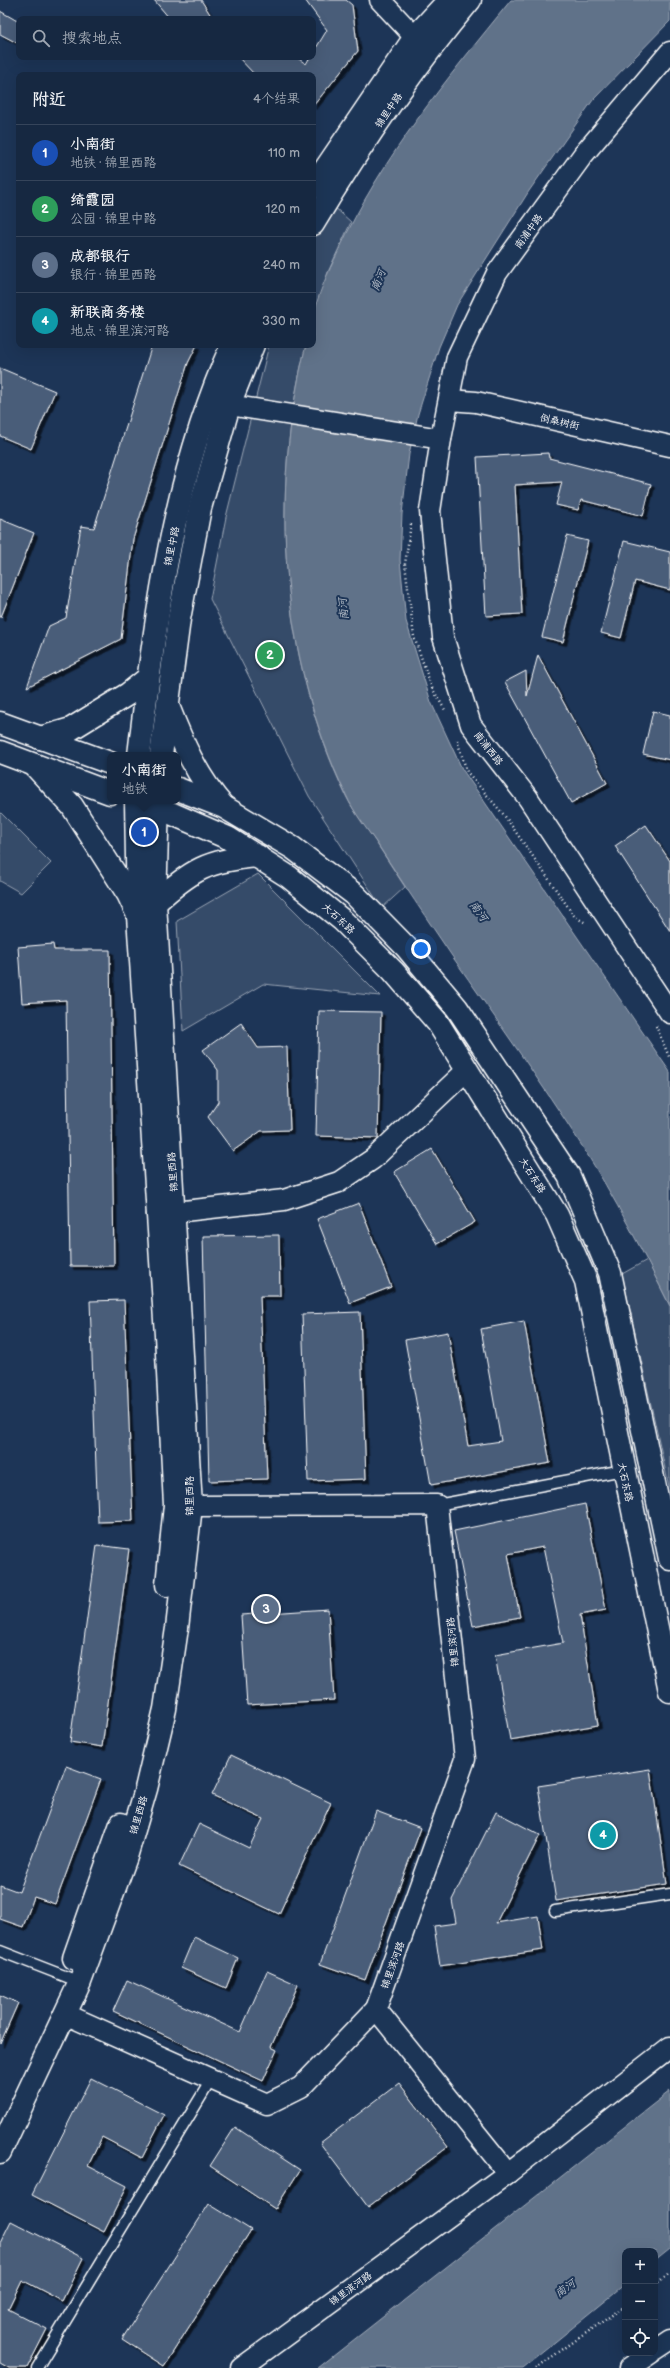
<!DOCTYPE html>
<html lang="zh">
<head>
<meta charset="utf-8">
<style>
	body { margin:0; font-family:"Balsamiq Sans","LXGW WenKai TC",sans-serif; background:#1f3048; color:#f1f3f6 }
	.controls { position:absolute; right:12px; bottom:12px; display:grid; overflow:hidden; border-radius:8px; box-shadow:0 4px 16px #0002 }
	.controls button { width:36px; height:36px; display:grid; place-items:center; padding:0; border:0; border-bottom:1px solid #35445a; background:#162841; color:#f1f3f6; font:20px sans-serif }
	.you { position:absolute; left:421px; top:949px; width:14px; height:14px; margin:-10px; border:3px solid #fff; border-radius:50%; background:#1a73e8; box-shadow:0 0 0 6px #1a73e833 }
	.badge { display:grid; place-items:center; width:26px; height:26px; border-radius:50%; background:#ea580c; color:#fff; font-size:13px; font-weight:700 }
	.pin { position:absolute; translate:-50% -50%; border:2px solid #fff; box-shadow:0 1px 4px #0006 }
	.popup { position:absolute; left:107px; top:752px; width:74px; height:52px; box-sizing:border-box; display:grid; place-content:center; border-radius:8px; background:#162841; filter:drop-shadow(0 1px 3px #0005); font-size:13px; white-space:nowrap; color:#9ea6b1 }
	.popup b { font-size:15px; color:#f1f3f6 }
	.popup::after { content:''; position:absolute; left:50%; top:100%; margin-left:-8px; border:8px solid transparent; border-top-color:#162841 }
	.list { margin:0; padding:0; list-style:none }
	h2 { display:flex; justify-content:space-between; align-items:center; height:52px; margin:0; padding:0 16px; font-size:17px }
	h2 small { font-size:13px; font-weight:400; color:#9ea6b1 }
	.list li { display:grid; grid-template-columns:26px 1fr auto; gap:12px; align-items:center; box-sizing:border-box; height:56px; padding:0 16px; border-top:1px solid #35445a }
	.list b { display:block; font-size:15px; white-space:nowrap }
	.list p { margin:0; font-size:13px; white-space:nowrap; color:#9ea6b1 }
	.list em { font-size:13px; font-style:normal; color:#9ea6b1 }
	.icon { flex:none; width:22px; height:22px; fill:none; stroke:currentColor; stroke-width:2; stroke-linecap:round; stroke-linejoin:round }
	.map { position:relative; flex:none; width:670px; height:2368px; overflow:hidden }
	.search { position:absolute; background:#162841; box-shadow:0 4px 16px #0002; left:16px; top:16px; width:300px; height:44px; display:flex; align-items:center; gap:10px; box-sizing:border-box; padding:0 14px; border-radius:8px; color:#9ea6b1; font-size:15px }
	.panel { position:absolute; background:#162841; box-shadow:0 4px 16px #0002; left:16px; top:72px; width:300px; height:276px; border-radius:8px }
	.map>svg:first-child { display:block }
	.green { fill:#364b69; stroke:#9aa5b4 }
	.water { fill:#617289; stroke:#a0aab8 }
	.building { fill:#4a5d79; stroke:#fff; filter:url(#shadow) }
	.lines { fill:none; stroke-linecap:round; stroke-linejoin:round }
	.service-casing { stroke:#fff; stroke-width:13 }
	.minor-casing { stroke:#fff; stroke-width:23 }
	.secondary-casing { stroke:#fff; stroke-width:25 }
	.path { stroke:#fff; stroke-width:2.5; stroke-dasharray:1 3; stroke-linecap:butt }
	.service { stroke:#1d3557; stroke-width:10 }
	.minor { stroke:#1d3557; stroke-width:20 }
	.secondary { stroke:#1d3557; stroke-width:22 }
	.labels { text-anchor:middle; stroke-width:4; stroke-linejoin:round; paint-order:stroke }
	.street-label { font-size:10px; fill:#fff; stroke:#1d3557 }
	.water-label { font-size:11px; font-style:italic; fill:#b8c0ca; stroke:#1d3557 }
</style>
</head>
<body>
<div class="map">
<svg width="670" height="2368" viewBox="0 0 670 2368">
	<defs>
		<filter id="shadow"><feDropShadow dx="3.5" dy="3.5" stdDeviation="0" flood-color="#0009"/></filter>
	</defs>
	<rect width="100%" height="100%" fill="#1d3557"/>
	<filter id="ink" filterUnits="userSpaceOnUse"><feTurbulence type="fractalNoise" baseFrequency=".025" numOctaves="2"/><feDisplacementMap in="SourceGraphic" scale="8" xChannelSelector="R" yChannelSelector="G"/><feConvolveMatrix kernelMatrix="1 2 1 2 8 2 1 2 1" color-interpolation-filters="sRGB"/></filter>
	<g filter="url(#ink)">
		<g class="green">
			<path d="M332,205l19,17 -23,50 -15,46v-80z"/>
			<path d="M269,345h37c-37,147 -26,313 40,451 5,11 13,21 20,31 13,20 26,40 39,60l-23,21 -73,-112 -99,-197 16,-82z"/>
			<path d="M0,812l51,51 -30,30 -21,-12z"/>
			<path d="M258,874l122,122 -117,-12 -80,47 -6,-110z"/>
			<path d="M647,1260l23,46v185l-48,-217z"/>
		</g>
		<g class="water">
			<path d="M511,0h159v21l-77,79 -64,91 -72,114 -18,42 -21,67 -9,40 -7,60 -2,46 6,61 25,81 31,67 208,303v234c-27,-54 -55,-108 -88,-160 -41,-64 -86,-127 -130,-190 -25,-37 -50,-74 -74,-111 -11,-16 -24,-32 -32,-50 -66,-138 -77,-302 -40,-450h7c0,-9 -1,-19 0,-27 4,-22 15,-46 25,-66 42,-93 109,-173 173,-252z"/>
			<path d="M670,2091v158l-15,12v-10h-30v34l-102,83h-205z"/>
		</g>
		<g class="building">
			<path d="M154,0h47l12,19h-43z"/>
			<path d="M305,0h41l6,5 6,46 -45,55v-31h-58l-17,-18h58l10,7 4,-7h3v-4l14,-23z"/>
			<path d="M0,11l19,11v22l-19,-10z"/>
			<path d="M152,345h45l-9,18 -55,176 -12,100 -94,48 22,-61 17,-8 15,-92 13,2z"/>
			<path d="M0,368l55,23 -24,58 -31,-13z"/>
			<path d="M548,453l1,5 102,26 -8,32 -62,-16 -3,10 -22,-5 6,-23 -47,3 7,129 -36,2 -9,-159z"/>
			<path d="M0,519l34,14 -33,84h-1z"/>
			<path d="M567,536l21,5 -25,101 -21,-5z"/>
			<path d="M624,541l46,11v38l-35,-9 -14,57 -20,-5z"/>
			<path d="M538,655l69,128 -36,20 -66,-121 21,-11 1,25z"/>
			<path d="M653,711l17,4v45l-27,-6z"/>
			<path d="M646,825l24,36v70l-55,-85z"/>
			<path d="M53,944l1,6h56l4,316h-44l-4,-266 -44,3 -4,-56z"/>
			<path d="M319,1011l62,1 -3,126 -62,-2z"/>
			<path d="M241,1023l17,25 29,-1 3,83 -29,1 -28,20 -25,-34 10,-15v-32l-15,-20z"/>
			<path d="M432,1149l43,73 -38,22 -43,-72z"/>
			<path d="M359,1203l32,84 -41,16 -33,-84z"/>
			<path d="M279,1235l1,61h-20l7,183 -58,2 -6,-245z"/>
			<path d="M124,1300l9,221 -35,1 -8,-221z"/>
			<path d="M360,1312l6,167 -58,2 -6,-167z"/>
			<path d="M524,1321l26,142 -119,22 -26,-145 43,-8 20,114 33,-5 -20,-112z"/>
			<path d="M585,1504l21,106 -26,5 18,110 -88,15 -15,-85 68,-12 -20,-96 -35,7 12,63 -47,9 -19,-95z"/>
			<path d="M97,1545l32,4 -27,198 -32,-5z"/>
			<path d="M328,1609l6,91 -87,5 -6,-90z"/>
			<path d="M231,1755l100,48 -52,111 -100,-48 20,-42 50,24 14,-29 -51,-24z"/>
			<path d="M66,1766l35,13 -46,125 -21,-7 -11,30 -23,-8v-34l19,7z"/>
			<path d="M650,1769l17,115 -111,17 -18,-115z"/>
			<path d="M376,1811l45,17 -56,152 -45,-16z"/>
			<path d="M496,1812l44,23 -44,88 42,-7 5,34 -103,16 -6,-40 22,-3 -4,-23z"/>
			<path d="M194,1937l44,21 -12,30 -45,-20z"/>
			<path d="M267,1971l31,14 -27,62 6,3 -14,31 -150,-70 14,-31 113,52z"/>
			<path d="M0,1995l18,8 -18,41z"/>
			<path d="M91,2078l73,37 -22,43 -40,-21 -14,29 39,20 -23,46 -72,-37z"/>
			<path d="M399,2083l49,64 -80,60 -48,-64z"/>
			<path d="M235,2127l65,43 -25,39 -65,-43z"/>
			<path d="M209,2204l42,26 -87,136 -42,-27z"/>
			<path d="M11,2221l72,37 -21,43 -40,-21 -14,29 39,20 -20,39h-18l-9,-5v-120z"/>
		</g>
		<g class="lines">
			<defs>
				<g id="service">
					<path d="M437,1505l186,-35"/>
					<path d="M555,1911l115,-17"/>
					<path d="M0,1951l80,31"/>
					<path d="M37,2368l174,-288"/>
				</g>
				<g id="minor">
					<path d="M380,0l46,49"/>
					<path d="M670,52l-87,103 -86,118 -40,84 -16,82 -11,72 13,126 28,88 57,73 142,215"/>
					<path d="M449,400l27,2 194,44"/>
					<path d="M229,405l212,34"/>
					<path d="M157,1214l127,-14 55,-18 34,-23 94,-89"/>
					<path d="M191,1506l246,-1 28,254 -89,250"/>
					<path d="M65,2014l202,90 34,-17 75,-78 132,164"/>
					<path d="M655,2350l15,-10"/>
					<path d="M241,2368l267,-195 162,-126"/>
					<path d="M629,2368l22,-15"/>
				</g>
				<g id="secondary">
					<path d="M313,187l102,-150 34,-37"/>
					<path d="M313,224c47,-78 98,-154 157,-224"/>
					<path d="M168,706c14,36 29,71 55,100"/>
					<path d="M0,723l110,40"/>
					<path d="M40,738l31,-9 57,-35 20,-16"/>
					<path d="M0,752l110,41"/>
					<path d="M139,755c16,-138 35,-282 93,-410"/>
					<path d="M161,755l18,-136 21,-111 29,-103 24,-60"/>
					<path d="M34,765l38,41 56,88 8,17"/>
					<path d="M178,789l46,18 69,41 61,46 52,53 51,61 112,168 41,97 60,286"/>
					<path d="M136,801l2,115 28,419 9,170 -8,80"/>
					<path d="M145,805l14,3 69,30 61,39 53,43 51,51 45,52 119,192 29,66 84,410"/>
					<path d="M155,903c36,-33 53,-43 103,-47"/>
					<path d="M74,1958l47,-134"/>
					<path d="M0,2152l80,-170 46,-125 20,-68 19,-80 12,-81 14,-122 -36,-603 3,-102"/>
				</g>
			</defs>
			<use href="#service" class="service-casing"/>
			<use href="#minor" class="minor-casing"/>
			<use href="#secondary" class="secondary-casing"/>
			<g class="path">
				<path d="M411,524l-6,40 9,73 18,51 13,22"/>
				<path d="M457,740l10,32 37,43 71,102 11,6"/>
				<path d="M656,1026l14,33"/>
				<path d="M655,2285l15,-13"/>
				<path d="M536,2368l89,-62"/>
			</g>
			<use href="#service" class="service"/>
			<use href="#minor" class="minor"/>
			<use href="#secondary" class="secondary"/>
		</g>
	</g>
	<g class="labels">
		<g class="street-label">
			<text transform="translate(388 110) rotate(-56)" y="4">锦里中路</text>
			<text transform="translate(528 231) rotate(-54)" y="4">南浦中路</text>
			<text transform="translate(560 421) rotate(13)" y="4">倒桑树街</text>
			<text transform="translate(171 546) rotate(-78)" y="4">锦里中路</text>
			<text transform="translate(489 748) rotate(52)" y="4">南浦西路</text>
			<text transform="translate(339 918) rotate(42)" y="4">大石东路</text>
			<text transform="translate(172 1172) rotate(-94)" y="4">锦里西路</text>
			<text transform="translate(533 1175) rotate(58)" y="4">大石东路</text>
			<text transform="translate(626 1482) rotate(78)" y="4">大石东路</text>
			<text transform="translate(189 1496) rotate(-90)" y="4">锦里西路</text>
			<text transform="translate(452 1642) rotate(-96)" y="4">锦里滨河路</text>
			<text transform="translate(138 1815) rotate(-74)" y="4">锦里西路</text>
			<text transform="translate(392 1965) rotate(-70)" y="4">锦里滨河路</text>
			<text transform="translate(350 2288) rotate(-36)" y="4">锦里滨河路</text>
		</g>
		<g class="water-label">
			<text transform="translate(378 280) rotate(-69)" y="4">南河</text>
			<text transform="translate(343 609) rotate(-97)" y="4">南河</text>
			<text transform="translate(479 911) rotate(54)" y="4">南河</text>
			<text transform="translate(565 2288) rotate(-36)" y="4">南河</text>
		</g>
	</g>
</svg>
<div class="controls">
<button>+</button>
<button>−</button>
<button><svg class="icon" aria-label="locate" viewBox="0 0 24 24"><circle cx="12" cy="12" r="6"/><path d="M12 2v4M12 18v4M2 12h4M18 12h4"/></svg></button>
</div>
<div class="you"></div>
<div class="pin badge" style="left:144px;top:832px;background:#1a4fb4">1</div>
<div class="popup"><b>小南街</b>地铁</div>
<div class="pin badge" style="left:270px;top:655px;background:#2e9e5b">2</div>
<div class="pin badge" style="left:266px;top:1609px;background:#5c6f8a">3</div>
<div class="pin badge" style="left:603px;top:1835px;background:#0f9aa8">4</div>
<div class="search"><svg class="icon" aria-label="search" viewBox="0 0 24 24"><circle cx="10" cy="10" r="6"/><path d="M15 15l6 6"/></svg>搜索地点</div>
<section class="panel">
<h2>附近<small>4个结果</small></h2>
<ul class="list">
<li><span class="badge" style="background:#1a4fb4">1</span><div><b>小南街</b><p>地铁 · 锦里西路</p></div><em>110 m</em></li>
<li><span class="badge" style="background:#2e9e5b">2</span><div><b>绮霞园</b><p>公园 · 锦里中路</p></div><em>120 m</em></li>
<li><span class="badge" style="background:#5c6f8a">3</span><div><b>成都银行</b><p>银行 · 锦里西路</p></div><em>240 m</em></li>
<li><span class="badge" style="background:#0f9aa8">4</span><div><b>新联商务楼</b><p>地点 · 锦里滨河路</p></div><em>330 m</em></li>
</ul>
</section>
</div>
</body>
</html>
